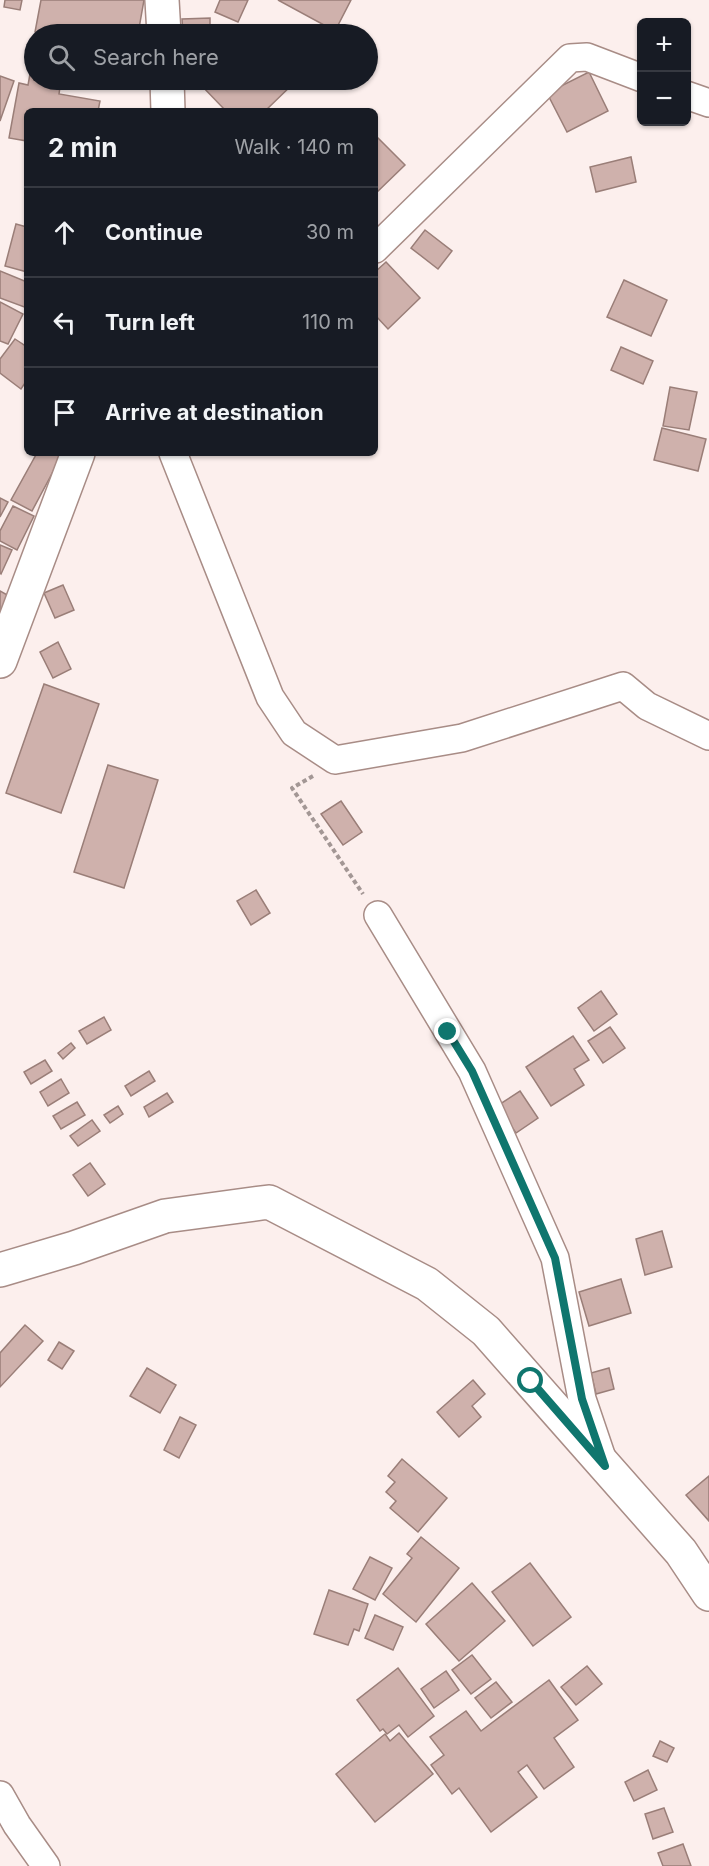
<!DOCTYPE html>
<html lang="en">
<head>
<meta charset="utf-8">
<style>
	body { margin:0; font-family:Inter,sans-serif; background:#20242c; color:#f1f3f6 }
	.controls { position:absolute; right:18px; top:18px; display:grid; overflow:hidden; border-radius:9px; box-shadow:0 2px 4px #0004 }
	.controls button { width:54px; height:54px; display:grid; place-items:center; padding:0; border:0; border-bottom:2px solid #363941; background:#171b24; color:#f1f3f6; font:30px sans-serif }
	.stop { position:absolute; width:18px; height:18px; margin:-14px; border:4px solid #0f766e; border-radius:50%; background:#fff }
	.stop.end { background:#0f766e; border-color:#fff; box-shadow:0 2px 6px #0008 }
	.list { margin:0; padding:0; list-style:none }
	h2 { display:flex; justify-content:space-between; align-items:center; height:78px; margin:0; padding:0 24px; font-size:26px }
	h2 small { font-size:20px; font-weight:400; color:#9ea1a6 }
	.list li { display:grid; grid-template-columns:39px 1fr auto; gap:18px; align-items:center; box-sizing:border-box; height:90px; padding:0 24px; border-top:2px solid #363941 }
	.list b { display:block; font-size:22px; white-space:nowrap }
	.list em { font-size:20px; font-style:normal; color:#9ea1a6 }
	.icon { flex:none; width:33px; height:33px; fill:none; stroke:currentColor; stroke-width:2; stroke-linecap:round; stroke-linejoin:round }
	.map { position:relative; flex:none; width:709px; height:1866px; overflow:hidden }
	.search { position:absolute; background:#171b24; box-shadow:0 2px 4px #0004; left:24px; top:24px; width:354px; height:66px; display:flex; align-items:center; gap:15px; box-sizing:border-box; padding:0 21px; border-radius:33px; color:#9ea1a6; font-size:22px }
	.panel { position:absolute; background:#171b24; box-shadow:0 2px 4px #0004; left:24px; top:108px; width:354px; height:348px; border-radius:9px }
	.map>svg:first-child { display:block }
	.building { fill:#cfb1ac; stroke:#9a7e78; stroke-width:1.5 }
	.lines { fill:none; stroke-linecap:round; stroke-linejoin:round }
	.street-casing { stroke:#a88c86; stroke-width:30 }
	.secondary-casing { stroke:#a88c86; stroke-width:36 }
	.path { stroke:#a39795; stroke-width:4; stroke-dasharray:4.5 3; stroke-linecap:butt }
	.street { stroke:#fff; stroke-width:27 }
	.secondary { stroke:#fff; stroke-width:33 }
	.route { stroke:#0f766e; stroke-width:8 }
</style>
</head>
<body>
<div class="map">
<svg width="709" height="1866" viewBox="0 0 709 1866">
	<rect width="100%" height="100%" fill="#fcefed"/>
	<g class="building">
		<path d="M5,0h17l-2,10 -16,-3z"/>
		<path d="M41,0h103l-6,34h-93l-10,-2z"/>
		<path d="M220,0h28l-10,22 -23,-10z"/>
		<path d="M278,0h73l-16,31z"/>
		<path d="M210,18v16h-27l-1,-15z"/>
		<path d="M34,52v28h27l-2,14 41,7 -2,10h-71v30l-18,-3 10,-55 9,2z"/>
		<path d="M589,72l19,39 -41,21 -20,-39z"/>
		<path d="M0,76l14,5 -14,40z"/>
		<path d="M204,80h93l-32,31h-39l-26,-27z"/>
		<path d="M375,135l30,30 -30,29z"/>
		<path d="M631,157l5,25 -40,10 -6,-25z"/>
		<path d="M16,224l11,3v45l-22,-6z"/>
		<path d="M425,230l27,21 -14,18 -27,-21z"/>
		<path d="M386,262l34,36 -32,31 -13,-14v-43z"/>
		<path d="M0,271l27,11v26l-27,-10z"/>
		<path d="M624,280l43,20 -16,36 -44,-19z"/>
		<path d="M0,302l23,12 -15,30 -8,-3z"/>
		<path d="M15,339l12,8v33l-6,9 -21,-16v-14z"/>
		<path d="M621,347l32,14 -10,23 -32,-14z"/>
		<path d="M670,387l27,5 -8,38 -26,-4z"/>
		<path d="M662,428l44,11 -8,32 -44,-11z"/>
		<path d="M37,453h26l-31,58 -21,-11z"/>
		<path d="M0,498l8,4 -8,15z"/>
		<path d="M13,506l21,10 -17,34 -17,-9v-10z"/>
		<path d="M0,545l12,5 -11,24 -1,-1z"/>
		<path d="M63,585l11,25 -19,8 -11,-25z"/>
		<path d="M0,591l9,5 -9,16z"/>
		<path d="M58,642l13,27 -18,9 -13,-26z"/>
		<path d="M44,684l55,20 -38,109 -55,-20z"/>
		<path d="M108,765l50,15 -34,108 -50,-16z"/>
		<path d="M341,801l21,31 -19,13 -22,-31z"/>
		<path d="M256,890l14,23 -19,12 -14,-24z"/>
		<path d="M601,991l16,23 -23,17 -16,-23z"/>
		<path d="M104,1017l7,13 -24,14 -8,-13z"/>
		<path d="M610,1027l15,21 -22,15 -15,-22z"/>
		<path d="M573,1036l16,24 -15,9 10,16 -33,21 -25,-39z"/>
		<path d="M71,1043l4,5 -12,11 -5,-6z"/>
		<path d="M45,1060l7,11 -21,13 -7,-12z"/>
		<path d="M149,1071l6,10 -24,15 -6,-10z"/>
		<path d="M61,1079l8,14 -21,13 -8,-14z"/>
		<path d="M520,1091l18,27 -22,15 -19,-27z"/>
		<path d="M167,1093l6,9 -24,15 -5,-10z"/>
		<path d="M77,1102l8,13 -24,14 -8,-13z"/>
		<path d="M118,1106l5,8 -13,9 -6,-8z"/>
		<path d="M92,1120l8,11 -22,15 -8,-10z"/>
		<path d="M90,1163l15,21 -17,12 -15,-21z"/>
		<path d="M662,1231l10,36 -27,8 -9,-36z"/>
		<path d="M621,1279l10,34 -42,13 -10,-34z"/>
		<path d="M25,1325l18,16 -43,46v-34z"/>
		<path d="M59,1342l15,9 -12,18 -14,-9z"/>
		<path d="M147,1368l29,17 -16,28 -30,-17z"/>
		<path d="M609,1368l5,21 -18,5 -5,-21z"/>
		<path d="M473,1380l12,14 -13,12 9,11 -22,20 -22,-25z"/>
		<path d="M180,1417l16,8 -17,33 -15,-8z"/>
		<path d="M402,1459l45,39 -29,34 -28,-24 6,-7 -10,-9 9,-10 -7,-6z"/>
		<path d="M709,1476v45l-23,-26z"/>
		<path d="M421,1537l38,31 -43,54 -33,-28 29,-36 -5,-4z"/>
		<path d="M370,1557l22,11 -17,32 -22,-11z"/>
		<path d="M530,1563l41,54 -38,29 -41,-54z"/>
		<path d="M472,1583l33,38 -46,40 -33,-37z"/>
		<path d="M329,1590l39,14 -9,27 -5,-2 -6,16 -34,-11z"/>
		<path d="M375,1615l28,12 -10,23 -28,-12z"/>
		<path d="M472,1655l19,24 -20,15 -19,-24z"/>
		<path d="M587,1666l15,18 -26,21 -15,-18z"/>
		<path d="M398,1668l36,48 -26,21 -9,-12 -12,9 -4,-5 -3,2 -23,-31z"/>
		<path d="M446,1671l13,19 -25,18 -13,-19z"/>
		<path d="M549,1680l29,40 -24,18 20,29 -30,22 -17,-24 -9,7 19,25 -46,35 -32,-44 -7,6 -21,-29 13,-10 -14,-18 36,-26 15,20z"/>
		<path d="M496,1682l16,20 -21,16 -16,-20z"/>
		<path d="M399,1733l34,41 -58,48 -39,-48 49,-40 5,7z"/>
		<path d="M660,1741l14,7 -7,14 -14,-6z"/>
		<path d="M648,1770l9,20 -23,11 -9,-19z"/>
		<path d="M664,1808l9,24 -20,7 -8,-25z"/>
		<path d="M683,1844l8,22h-28l-5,-13z"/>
	</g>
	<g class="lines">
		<defs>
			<g id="street">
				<path d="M686,95l23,8"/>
				<path d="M375,249l195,-191 17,-1 55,21"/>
				<path d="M173,453l97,244 24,36 41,27 127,-22 161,-52 24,20 62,30"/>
				<path d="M378,915l94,156 83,187 27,141 21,62"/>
				<path d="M0,1795l17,30 29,41"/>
			</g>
			<g id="secondary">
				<path d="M162,0l2,34"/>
				<path d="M167,80l1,31"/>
				<path d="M0,661l78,-208"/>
				<path d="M0,1270l74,-22 91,-32 104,-14 158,82 59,47 195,221 28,42"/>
			</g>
		</defs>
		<use href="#street" class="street-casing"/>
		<use href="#secondary" class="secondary-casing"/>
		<path class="path" d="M313,776l-21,12 71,106"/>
		<use href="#street" class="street"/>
		<use href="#secondary" class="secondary"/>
	</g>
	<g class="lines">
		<path class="route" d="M448,1032l24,39 83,187 27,141 23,67 -74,-85"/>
	</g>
</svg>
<div class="controls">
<button>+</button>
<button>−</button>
</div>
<div class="stop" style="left:531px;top:1381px"></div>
<div class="stop end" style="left:448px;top:1032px"></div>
<div class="search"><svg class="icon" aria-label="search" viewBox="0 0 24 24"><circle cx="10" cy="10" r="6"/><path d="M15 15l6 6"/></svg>Search here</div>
<section class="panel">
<h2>2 min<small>Walk · 140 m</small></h2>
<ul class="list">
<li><svg class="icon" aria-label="ahead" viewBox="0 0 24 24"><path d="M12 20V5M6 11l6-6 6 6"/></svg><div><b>Continue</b></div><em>30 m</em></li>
<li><svg class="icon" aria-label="left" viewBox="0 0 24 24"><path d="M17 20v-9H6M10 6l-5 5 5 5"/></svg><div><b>Turn left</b></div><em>110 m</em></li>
<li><svg class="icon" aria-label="arrive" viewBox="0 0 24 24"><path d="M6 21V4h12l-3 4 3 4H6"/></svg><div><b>Arrive at destination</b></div></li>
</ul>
</section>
</div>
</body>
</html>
